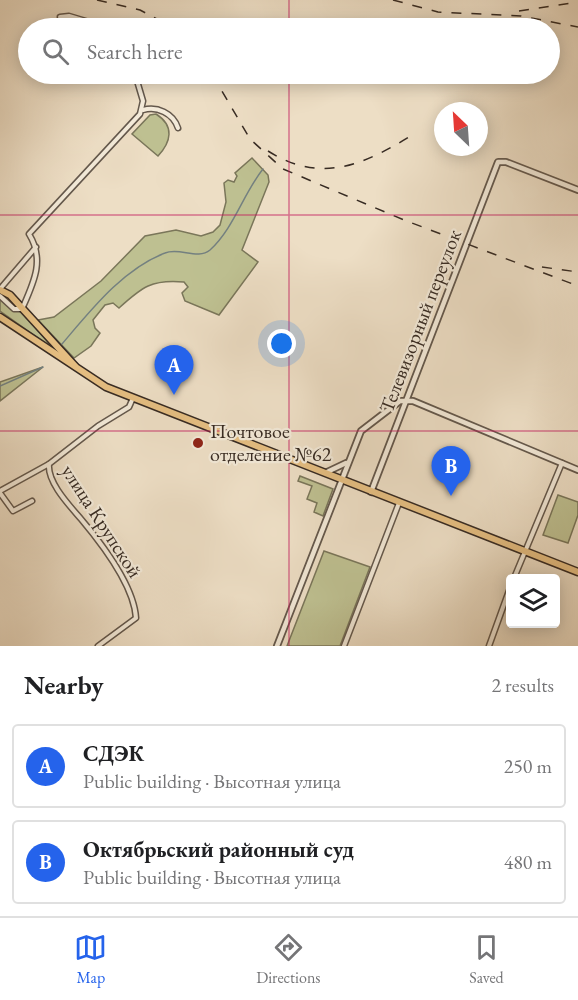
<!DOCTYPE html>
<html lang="en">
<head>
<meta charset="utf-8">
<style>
	body { margin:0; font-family:"EB Garamond",serif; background:#f6f6f6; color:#202124 }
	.controls { position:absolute; right:18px; bottom:18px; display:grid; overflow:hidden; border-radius:6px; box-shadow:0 3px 15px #0003 }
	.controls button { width:54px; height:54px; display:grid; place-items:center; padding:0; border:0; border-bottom:2px solid #e0e0e0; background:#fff; color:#202124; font:30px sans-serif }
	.compass { position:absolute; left:434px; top:102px; width:54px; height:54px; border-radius:50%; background:#fff; box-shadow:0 3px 15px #0003; rotate:335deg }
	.you { position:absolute; left:282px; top:344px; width:21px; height:21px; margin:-15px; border:4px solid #fff; border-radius:50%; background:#1a73e8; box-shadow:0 0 0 9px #1a73e833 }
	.badge { display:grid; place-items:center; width:39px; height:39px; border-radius:50%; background:#2563eb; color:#fff; font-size:20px; font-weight:700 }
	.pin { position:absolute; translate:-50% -50px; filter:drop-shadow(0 2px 3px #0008) }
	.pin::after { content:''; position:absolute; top:32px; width:21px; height:18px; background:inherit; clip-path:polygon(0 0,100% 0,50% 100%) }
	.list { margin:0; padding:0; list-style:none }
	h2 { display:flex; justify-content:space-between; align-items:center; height:78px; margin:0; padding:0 24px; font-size:26px }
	h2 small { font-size:20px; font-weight:400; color:#757577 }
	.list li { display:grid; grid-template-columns:39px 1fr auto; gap:18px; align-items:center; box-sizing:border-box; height:84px; margin:0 12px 12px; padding:0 12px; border:2px solid #e0e0e0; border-radius:6px }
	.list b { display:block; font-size:22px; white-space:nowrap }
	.list p { margin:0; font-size:20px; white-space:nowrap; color:#757577 }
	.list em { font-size:20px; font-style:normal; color:#757577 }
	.icon { flex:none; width:33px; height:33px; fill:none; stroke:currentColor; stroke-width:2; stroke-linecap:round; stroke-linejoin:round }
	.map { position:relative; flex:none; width:578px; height:646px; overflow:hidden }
	.search { position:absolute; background:#fff; box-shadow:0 3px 15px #0003; left:18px; right:18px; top:18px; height:66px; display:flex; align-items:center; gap:15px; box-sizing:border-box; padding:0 21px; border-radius:33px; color:#757577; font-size:22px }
	.sheet { height:270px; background:#fff }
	nav { display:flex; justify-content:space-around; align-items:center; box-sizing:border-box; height:84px; border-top:2px solid #e0e0e0; background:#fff; font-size:16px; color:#757577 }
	nav a { display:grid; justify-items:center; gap:3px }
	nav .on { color:#2563eb }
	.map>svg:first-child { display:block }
	.green { fill:#bec091; stroke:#7a765a; stroke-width:1.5 }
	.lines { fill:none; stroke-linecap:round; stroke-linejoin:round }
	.stream { stroke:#748080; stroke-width:1.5 }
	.minor-casing { stroke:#64584c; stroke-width:7 }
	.tertiary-casing { stroke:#64584c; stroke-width:8 }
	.primary-casing { stroke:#372b23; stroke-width:9 }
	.minor { stroke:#f3ead9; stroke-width:4 }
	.tertiary { stroke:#f3ead9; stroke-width:4.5 }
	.primary { stroke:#e6bf82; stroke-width:6 }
	.rail { stroke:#372b23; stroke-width:1.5; stroke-dasharray:10 10; stroke-linecap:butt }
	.grid { fill:none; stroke:#c2185b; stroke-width:1.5; stroke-opacity:0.55 }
	.poi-dot { fill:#8f2418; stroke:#f3ead9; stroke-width:2 }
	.labels { text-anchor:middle; stroke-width:4.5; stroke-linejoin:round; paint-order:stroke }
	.street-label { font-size:20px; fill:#372b23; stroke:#f3ead9 }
	.poi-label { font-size:20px; fill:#372b23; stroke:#f3ead9; text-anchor:start }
</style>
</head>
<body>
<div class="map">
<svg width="578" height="646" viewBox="0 0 578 646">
	<rect width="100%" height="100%" fill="#eddec5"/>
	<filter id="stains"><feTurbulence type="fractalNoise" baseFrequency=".00333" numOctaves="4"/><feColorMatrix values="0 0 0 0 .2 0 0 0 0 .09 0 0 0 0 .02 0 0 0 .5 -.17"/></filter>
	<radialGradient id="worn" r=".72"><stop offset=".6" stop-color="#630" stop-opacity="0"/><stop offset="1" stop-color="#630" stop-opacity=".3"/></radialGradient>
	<g class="green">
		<path d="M156,114c19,12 15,28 2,42l-26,-22 18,-19z"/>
		<path d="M252,158l16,17 1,7 -27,68 16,12 -39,53 -34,-14 -3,-8 6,-6 -4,-5c-32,-3 -42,5 -65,26l-6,-5 -8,2 -12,15 2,8 5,5 -9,13 -17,12 -36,-38 16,-3 47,-36 44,-45 31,-6 25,6 12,-4 7,-7 6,-23 -2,-19 4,-3 6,2 3,-6 -2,-3z"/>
		<path d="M0,298l10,10 10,2 35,40 -55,-39z"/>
		<path d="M43,367l-43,34v-19z"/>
		<path d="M300,476l33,13 -10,27 -9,-4 3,-9 -10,-4 5,-13 -14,-5z"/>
		<path d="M558,495l20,7v13l-10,28 -25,-8z"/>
		<path d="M324,551l46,16 -30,79h-53z"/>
	</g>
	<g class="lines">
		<g class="stream">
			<path d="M62,344c29,-34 61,-75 103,-91 14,-6 33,7 45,-3 24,-22 33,-56 53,-81"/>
			<path d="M0,386l43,-19"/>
		</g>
		<defs>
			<g id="minor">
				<path d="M60,17l9,-1 40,12"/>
				<path d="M143,110c14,-4 30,3 35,18"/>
				<path d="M0,289l36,-42"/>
				<path d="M0,296l14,13h8c12,-27 23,-49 7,-75l111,-120 3,-13 -8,-27"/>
				<path d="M0,491l49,-27"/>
				<path d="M0,493l13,18 19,-10"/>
				<path d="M514,578l48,-115"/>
				<path d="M98,646l38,-28c-2,-32 -34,-74 -55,-99 -12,-14 -34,-37 -32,-55l49,-38 31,-19 4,-9"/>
				<path d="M344,646l55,-143"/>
				<path d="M489,646l21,-58"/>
			</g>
			<g id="tertiary">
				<path d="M327,472l19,-9"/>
				<path d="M371,492l127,-330h8l72,28"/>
				<path d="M277,646l84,-215 39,-30h13l165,69"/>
			</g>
			<g id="primary">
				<path d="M0,290l10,5 65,71"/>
				<path d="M0,317l106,70 472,185"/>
			</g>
		</defs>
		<use href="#minor" class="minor-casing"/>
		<use href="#tertiary" class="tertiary-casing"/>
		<use href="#primary" class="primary-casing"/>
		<use href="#minor" class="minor"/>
		<use href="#tertiary" class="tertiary"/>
		<use href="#primary" class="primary"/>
		<g class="rail">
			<path d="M97,0l43,10 34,18"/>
			<path d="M393,0l45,12 83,4 57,11"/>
			<path d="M519,11l59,-9"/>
			<path d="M212,74l38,65 33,30 121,51 174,66"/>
			<path d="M268,151c54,34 97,13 146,-17"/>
			<path d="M542,267l36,5"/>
		</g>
	</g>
	<path class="grid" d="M289,0v28M289,74v572M0,215h578M0,431h578"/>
	<circle class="poi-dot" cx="198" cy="443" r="6"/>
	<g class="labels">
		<g class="street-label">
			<text transform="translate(420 321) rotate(-69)" y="7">Телевизорный переулок</text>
			<text transform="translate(102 521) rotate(57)" y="7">улица Крупской</text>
		</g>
		<g class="poi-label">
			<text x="210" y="438">Почтовое<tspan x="210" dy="23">отделение №62</tspan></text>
		</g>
	</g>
	<rect width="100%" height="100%" filter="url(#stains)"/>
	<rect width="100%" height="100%" fill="url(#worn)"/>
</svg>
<div class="controls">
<button><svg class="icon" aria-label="layers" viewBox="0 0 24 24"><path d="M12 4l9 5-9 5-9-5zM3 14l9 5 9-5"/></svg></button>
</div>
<svg class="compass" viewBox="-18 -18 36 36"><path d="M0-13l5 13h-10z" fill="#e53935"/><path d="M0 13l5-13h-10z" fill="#757577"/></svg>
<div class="you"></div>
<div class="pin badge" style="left:174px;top:395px">A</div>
<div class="pin badge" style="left:451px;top:496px">B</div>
<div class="search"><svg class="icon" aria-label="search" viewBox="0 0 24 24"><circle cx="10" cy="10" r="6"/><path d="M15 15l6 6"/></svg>Search here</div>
</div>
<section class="sheet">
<h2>Nearby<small>2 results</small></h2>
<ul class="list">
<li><span class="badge">A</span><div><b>СДЭК</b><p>Public building · Высотная улица</p></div><em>250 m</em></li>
<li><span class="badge">B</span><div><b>Октябрьский районный суд</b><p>Public building · Высотная улица</p></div><em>480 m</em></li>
</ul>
</section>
<nav>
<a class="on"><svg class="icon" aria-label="map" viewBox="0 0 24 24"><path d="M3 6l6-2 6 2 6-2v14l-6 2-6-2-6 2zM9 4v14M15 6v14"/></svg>Map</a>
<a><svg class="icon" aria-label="directions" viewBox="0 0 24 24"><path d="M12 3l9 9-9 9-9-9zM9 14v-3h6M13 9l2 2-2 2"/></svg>Directions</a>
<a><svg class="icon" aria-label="saved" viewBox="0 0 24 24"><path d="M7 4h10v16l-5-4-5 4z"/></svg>Saved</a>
</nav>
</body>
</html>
